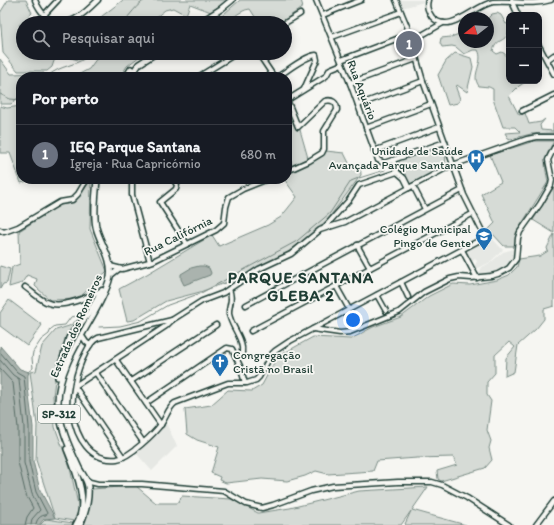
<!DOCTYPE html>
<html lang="pt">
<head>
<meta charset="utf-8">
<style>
	body { margin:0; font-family:Itim,sans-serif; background:#242831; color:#f1f3f6 }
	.controls { position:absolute; right:12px; top:12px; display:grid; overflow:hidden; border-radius:8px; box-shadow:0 2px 10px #0003 }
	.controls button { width:36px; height:36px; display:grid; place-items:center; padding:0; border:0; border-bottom:1px solid #363941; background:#171b24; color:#f1f3f6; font:20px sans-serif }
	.compass { position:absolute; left:458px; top:12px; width:36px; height:36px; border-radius:50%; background:#171b24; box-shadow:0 2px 10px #0003; rotate:253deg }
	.you { position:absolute; left:353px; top:320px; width:14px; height:14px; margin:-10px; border:3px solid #fff; border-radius:50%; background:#1a73e8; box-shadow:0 0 0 6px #1a73e833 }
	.badge { display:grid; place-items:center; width:26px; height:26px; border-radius:50%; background:#0f766e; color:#fff; font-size:13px; font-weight:700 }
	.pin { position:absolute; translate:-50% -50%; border:2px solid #fff; box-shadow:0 1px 4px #0006 }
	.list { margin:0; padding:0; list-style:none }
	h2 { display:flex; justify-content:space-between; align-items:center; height:52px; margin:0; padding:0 16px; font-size:17px }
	h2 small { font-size:13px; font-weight:400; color:#9ea1a6 }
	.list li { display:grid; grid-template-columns:26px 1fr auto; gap:12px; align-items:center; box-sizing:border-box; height:60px; padding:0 16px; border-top:1px solid #363941 }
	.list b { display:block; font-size:15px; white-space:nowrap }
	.list p { margin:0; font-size:13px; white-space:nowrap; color:#9ea1a6 }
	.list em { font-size:13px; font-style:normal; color:#9ea1a6 }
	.icon { flex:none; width:22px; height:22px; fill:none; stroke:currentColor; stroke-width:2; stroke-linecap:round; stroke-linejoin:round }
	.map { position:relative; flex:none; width:554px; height:525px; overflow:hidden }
	.search { position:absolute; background:#171b24; box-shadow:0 2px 10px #0003; left:16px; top:16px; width:276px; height:44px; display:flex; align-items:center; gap:10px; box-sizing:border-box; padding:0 14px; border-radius:22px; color:#9ea1a6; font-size:15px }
	.panel { position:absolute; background:#171b24; box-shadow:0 2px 10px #0003; left:16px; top:72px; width:276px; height:112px; border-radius:16px }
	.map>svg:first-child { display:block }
	.built { fill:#e6e8e4 }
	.green { fill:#d6dbd6; stroke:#7a8c85 }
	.water { fill:#aab3ae; stroke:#72847d }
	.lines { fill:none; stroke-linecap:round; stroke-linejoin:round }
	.shore { stroke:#576c65; stroke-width:1 }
	.stream { stroke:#72847d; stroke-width:1 }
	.minor-casing { stroke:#1f3d34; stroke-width:7 }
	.major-casing { stroke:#1f3d34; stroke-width:8 }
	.minor { stroke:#f6f6f2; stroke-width:4 }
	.major { stroke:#f6f6f2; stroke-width:5 }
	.labels { text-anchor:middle; stroke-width:3.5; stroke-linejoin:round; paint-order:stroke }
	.shield { fill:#f6f6f2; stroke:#60746d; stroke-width:1 }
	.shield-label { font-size:11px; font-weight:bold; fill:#1f3d34 }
	.street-label { font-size:12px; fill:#1f3d34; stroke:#f6f6f2 }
	.poi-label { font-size:12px; fill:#1f3d34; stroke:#f6f6f2; text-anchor:end }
	.district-label { font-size:16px; font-weight:bold; letter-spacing:1px; fill:#1f3d34; stroke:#f6f6f2 }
</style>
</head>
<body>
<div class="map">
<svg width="554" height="525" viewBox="0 0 554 525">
	<rect width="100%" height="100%" fill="#f6f6f2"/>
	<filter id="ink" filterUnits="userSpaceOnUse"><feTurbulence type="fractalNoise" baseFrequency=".025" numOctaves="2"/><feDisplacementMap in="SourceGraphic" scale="8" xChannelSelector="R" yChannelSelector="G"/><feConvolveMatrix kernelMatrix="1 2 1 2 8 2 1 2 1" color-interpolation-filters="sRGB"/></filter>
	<g filter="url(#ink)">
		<g class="built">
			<path d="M399,0h25v2l-22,6z"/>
			<path d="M487,236h3l13,14 -14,13 -14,6 -1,-2 3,-6 -2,-2 -3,3 -5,-9 1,-4 12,-6z"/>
			<path d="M514,249v7l-4,6 -4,5 -7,4 -19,5 -1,-3 3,-6 8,-4 13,-11z"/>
			<path d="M165,424l2,1 10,21 -25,25 -17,-19z"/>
		</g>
		<g class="green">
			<path d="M8,0h18l6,13 -13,12 4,5v23h121l-17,13 -7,11h-46l15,-8 8,-11 -6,-3 -13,5 -18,-5 -6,6 -2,6 -5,4h-29l-15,-18 -3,-40z"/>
			<path d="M123,0h104l-16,12 -21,-8 -4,11 -13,-7 -8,2 -16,13h-56z"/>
			<path d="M240,0h61l2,7 -23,16h-21l-9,-14c-12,1 -19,14 -31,14l-2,-3z"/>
			<path d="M497,13l4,2 5,9 3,-1c0,23 -12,12 -16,28l4,3 5,-2c10,5 7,18 7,29h18l-8,5 -10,10 10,19 6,-2 4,11 12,-2 4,-3 -5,6 1,5 12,1v-7h1v9l-23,1 -20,5 -3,-1 -3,-5 15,-1 -5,-5h-12l-10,-28v-10l-4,-2 -10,-1c-9,-11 6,-24 -1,-36h-5l-9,4 -8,-7 -4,-1 -10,1 -2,-4 1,-5 10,-1 13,-5v10h24v-24l4,-4z"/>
			<path d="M455,53l16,5 2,9 -6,25 -10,-7 -1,3 4,11 -2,4 -10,2 -10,-30 8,-14z"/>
			<path d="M0,59l11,15 33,-1 -3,4h-20v18l-10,9h-11z"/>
			<path d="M287,103l13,27 8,28 -16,8 -3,-22 -2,-1z"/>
			<path d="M0,106l7,2 14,-2v73h14l-14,4 -11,-30h-10z"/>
			<path d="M534,141h20c-11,19 -10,21 -6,41l-32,51 -1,13h-11l-12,-13 -5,-2 8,-8 -14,-29 20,-12 -11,-27z"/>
			<path d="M440,146h2l3,5 1,15 -36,18 -11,-13v-11z"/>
			<path d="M326,151l18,2 6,12 10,-1 1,11 -33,44 -15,14 -34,26 -46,21 -33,12 -34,9 -32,19 -7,1 -8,-32 28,-15 65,-39 7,11 49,-21 13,-8 16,-20 -13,-18h3v-4l35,-19z"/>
			<path d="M91,180l-1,49 17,42 -29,28 -28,1 -15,-14 2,-7 -10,-4 -5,8 -13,4 3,-20 8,-3 -1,-33 41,-26 15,-3z"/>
			<path d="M554,187v46l-21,-13z"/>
			<path d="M554,234v72l-10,3v10l-8,10 -18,16 -4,27 -9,4 1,-18 9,-11 -6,-5 -14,13v18l-8,9v13l4,6 -4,29 4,11 -2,7 3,12 -7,8 -44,13 -3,-2 -1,-8 20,-6 -4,-8 -36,1 -40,3 -4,10 -45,3 -12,-3 -11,5 -18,5 -25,-2 -36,4 -7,-3 1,-3 -9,-4 8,-26 -22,-7 -10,-6 -2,-25 26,-4 17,-15 24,1 10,-6 15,-28 36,-20 38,2 22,-12 28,-10 28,-21 24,-12 17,1 27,-5 12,-5 8,-8 2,-8 21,-3 8,-5 -1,-3z"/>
			<path d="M0,266l10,3 -3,14 -4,1 -3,5z"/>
			<path d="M9,300l33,25 -15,21 -27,-20v-13z"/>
			<path d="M79,319l-11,13 -11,33 -4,31 2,31 15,41 9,41 -5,12 -19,-3 -19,-58 1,-35 -7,-53 6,-1 6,-25 14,-16 13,-4z"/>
			<path d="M136,486l20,17h22l4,-7 49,3 27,14 32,-5 69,-17 69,-4 -16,23 54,15h-60l-1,-1 6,-13 -10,14h-316l-2,-2 8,-34z"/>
			<path d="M46,519l27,4 -2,2h-31z"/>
		</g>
		<g class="water">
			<path d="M199,266h5l5,2 2,5 -1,2 -26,10 -3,-6v-5l10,-6z"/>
			<path d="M0,346l20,23 9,3 -1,3v13l5,39v34l7,29 15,28 -11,1 -5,6h-39z"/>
		</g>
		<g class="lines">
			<g class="shore">
				<path d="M0,352l17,20 7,4 5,51v35l7,30 11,21 -1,2c-5,0 -10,4 -10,10"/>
				<path d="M0,360l13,15 6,4 5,48v36l8,31 8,16 -8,9 -1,6"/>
				<path d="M0,369l13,14 5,45v34l8,33 7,13 -6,9 -2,8"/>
			</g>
			<g class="stream">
				<path d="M122,23c8,-7 14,-18 23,-23"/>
				<path d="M47,77c12,-13 32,-10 44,-24"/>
				<path d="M0,94l10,5 11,1"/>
				<path d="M99,327l21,-1 21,-5 27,-16 33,-12 96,-52 33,-28 21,-32 5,-2 29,-9"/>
				<path d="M28,372l5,-4 -1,-10 1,-6 8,-12 8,-6 2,-5 4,-3 10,-1 6,-8 7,-1"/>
			</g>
			<defs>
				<g id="minor">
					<path d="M35,0c3,8 6,12 12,18 19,14 38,-5 51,-18"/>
					<path d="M316,0l34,83 28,77 6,3 61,-21"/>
					<path d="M428,0c-2,7 0,11 4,17 17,19 43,-12 61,-15 19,-2 38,4 58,-2"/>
					<path d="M512,0v2l6,13"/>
					<path d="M44,15l14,-15"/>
					<path d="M323,15l38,-15"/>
					<path d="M285,23l15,-9"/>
					<path d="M332,37l69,-25"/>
					<path d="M539,46l15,28"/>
					<path d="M258,53l16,24"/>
					<path d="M341,60l58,-22 23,-3 21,-12"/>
					<path d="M547,60l7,-5"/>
					<path d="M198,77l39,-24"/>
					<path d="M277,77c10,-6 28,-21 39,-22l1,5 -13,29"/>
					<path d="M350,83l66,-24"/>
					<path d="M358,105l65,-24"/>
					<path d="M522,111l32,-16"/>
					<path d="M366,128l65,-24"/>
					<path d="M374,151l65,-24"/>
					<path d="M393,160l4,12 7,6 5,10"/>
					<path d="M287,171l22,-10 13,-8 2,-4v-18l13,-21c0,-8 -5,-11 -12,-9l-27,26 -10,-25 1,-3 37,-23 4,-7 12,-5"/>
					<path d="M132,179v16l18,67"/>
					<path d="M173,179l4,6 -1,4 -16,13 27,42"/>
					<path d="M413,186l12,23"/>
					<path d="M324,228l25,-28 10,-15 38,-13"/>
					<path d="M0,230l4,2 14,-5 42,-25 12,-2 6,-6 9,-15"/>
					<path d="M357,245l13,23"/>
					<path d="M462,250l15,28"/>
					<path d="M110,266l12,3 31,-8 63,-31 8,-7 2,-16 3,-10 14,-8 25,-10"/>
					<path d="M110,276l9,-7"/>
					<path d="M401,282l7,15"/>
					<path d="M336,286l13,23"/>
					<path d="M25,287c7,5 13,11 21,15 15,8 42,-5 56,-12"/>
					<path d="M229,289c5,13 -1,16 0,25 3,15 15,24 13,40"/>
					<path d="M377,295l9,16"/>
					<path d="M246,305l216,-115"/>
					<path d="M172,320l-74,18c-7,3 -10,10 -13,16 -9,17 -14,41 -12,60 3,23 17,48 44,45 13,-2 37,-25 45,-36 4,-6 7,-16 13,-20l53,-20h19l9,-3 3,-3 12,-22 4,-4 15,-10 190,-101 3,-5 -1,-4 -18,-36 -41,-114 -16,-55 -11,-26"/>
					<path d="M313,329l27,4 10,-1 49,-20 25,-20 26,-13 9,-2 12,1 20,-2 7,-2 11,-6 7,-9 2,-21 2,-6 20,-28 11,-19 1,-5 -4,-20 6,-12"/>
					<path d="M251,331l221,-117"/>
					<path d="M82,336l4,6 4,3"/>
					<path d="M116,360l45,65"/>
					<path d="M96,373l47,69"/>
					<path d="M131,381l85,-56"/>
					<path d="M75,386l91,-60 6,-6 30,-19 21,-8 36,-24 32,-15 29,-24 25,-8 105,-56 77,-27 10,-2h17"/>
					<path d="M75,387l48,70"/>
					<path d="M146,403l81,-55 5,1 8,17 5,17"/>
					<path d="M86,479l4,3 8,2h44l82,7 22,13 16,4 11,-3 38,-14 22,-5 65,-4h34l10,3 25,13 42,27"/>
					<path d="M536,525l18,-24"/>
				</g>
				<g id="major">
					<path d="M199,23l22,-14 11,-9"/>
					<path d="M126,77l5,-8"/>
					<path d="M130,77l9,-13 17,-11"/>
					<path d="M58,377l11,-39 20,-25 12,-20"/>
					<path d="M67,449c9,22 23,54 9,76"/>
					<path d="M80,525c5,-11 9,-26 8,-38 -1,-8 -6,-13 -9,-19 -10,-21 -20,-43 -21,-66 0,-35 27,-70 42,-100 4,-8 8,-16 10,-25 3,-19 -10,-33 -14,-50 -3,-15 0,-33 1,-48"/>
				</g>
			</defs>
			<use href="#minor" class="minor-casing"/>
			<use href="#major" class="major-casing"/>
			<use href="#minor" class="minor"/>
			<use href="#major" class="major"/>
		</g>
	</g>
	<defs>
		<symbol id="hospital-pin" viewBox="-11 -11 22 30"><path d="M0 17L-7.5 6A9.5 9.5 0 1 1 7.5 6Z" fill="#1f6fb2" stroke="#f6f6f2"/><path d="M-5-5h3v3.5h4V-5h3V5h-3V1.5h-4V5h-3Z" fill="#fff"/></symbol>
		<symbol id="school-pin" viewBox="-11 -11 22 30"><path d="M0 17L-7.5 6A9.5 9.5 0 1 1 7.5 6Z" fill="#1f6fb2" stroke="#f6f6f2"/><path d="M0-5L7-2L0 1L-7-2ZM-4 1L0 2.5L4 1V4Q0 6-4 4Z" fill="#fff"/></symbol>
		<symbol id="church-pin" viewBox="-11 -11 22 30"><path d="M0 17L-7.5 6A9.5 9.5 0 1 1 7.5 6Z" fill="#1f6fb2" stroke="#f6f6f2"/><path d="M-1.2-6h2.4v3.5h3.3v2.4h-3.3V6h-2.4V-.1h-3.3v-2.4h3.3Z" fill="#fff"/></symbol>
	</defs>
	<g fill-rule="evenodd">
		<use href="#hospital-pin" x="466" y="148" width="20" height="27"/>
		<use href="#school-pin" x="474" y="226" width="20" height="27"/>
		<use href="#church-pin" x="210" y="352" width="20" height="27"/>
	</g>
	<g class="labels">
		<rect class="shield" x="38" y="405" width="42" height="18" rx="3"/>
		<g class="shield-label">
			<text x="59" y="418">SP-312</text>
		</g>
		<g class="street-label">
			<text transform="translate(362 90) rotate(69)" y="4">Rua Aquário</text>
			<text transform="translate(178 236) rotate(-26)" y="4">Rua Califórnia</text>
			<text transform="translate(76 326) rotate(-66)" y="4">Estrada dos Romeiros</text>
		</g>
		<g class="poi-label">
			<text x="463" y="155">Unidade de Saúde<tspan x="463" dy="14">Avançada Parque Santana</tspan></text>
			<text x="471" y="233">Colégio Municipal<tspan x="471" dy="14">Pingo de Gente</tspan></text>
			<text x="233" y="359" text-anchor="start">Congregação<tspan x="233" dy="14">Cristã no Brasil</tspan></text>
		</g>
		<g class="district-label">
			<text x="301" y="283">PARQUE SANTANA<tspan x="301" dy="18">GLEBA 2</tspan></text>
		</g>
	</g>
</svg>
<div class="controls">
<button>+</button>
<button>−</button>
</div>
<svg class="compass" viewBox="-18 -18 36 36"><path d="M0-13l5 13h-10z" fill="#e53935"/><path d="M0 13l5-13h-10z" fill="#9ea1a6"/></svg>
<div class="you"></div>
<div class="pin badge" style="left:409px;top:44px;background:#6b7280">1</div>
<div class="search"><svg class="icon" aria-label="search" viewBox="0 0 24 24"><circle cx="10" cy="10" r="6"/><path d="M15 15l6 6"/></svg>Pesquisar aqui</div>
<section class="panel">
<h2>Por perto<small></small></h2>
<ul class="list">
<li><span class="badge" style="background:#6b7280">1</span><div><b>IEQ Parque Santana</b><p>Igreja · Rua Capricórnio</p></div><em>680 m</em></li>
</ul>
</section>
</div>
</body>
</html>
